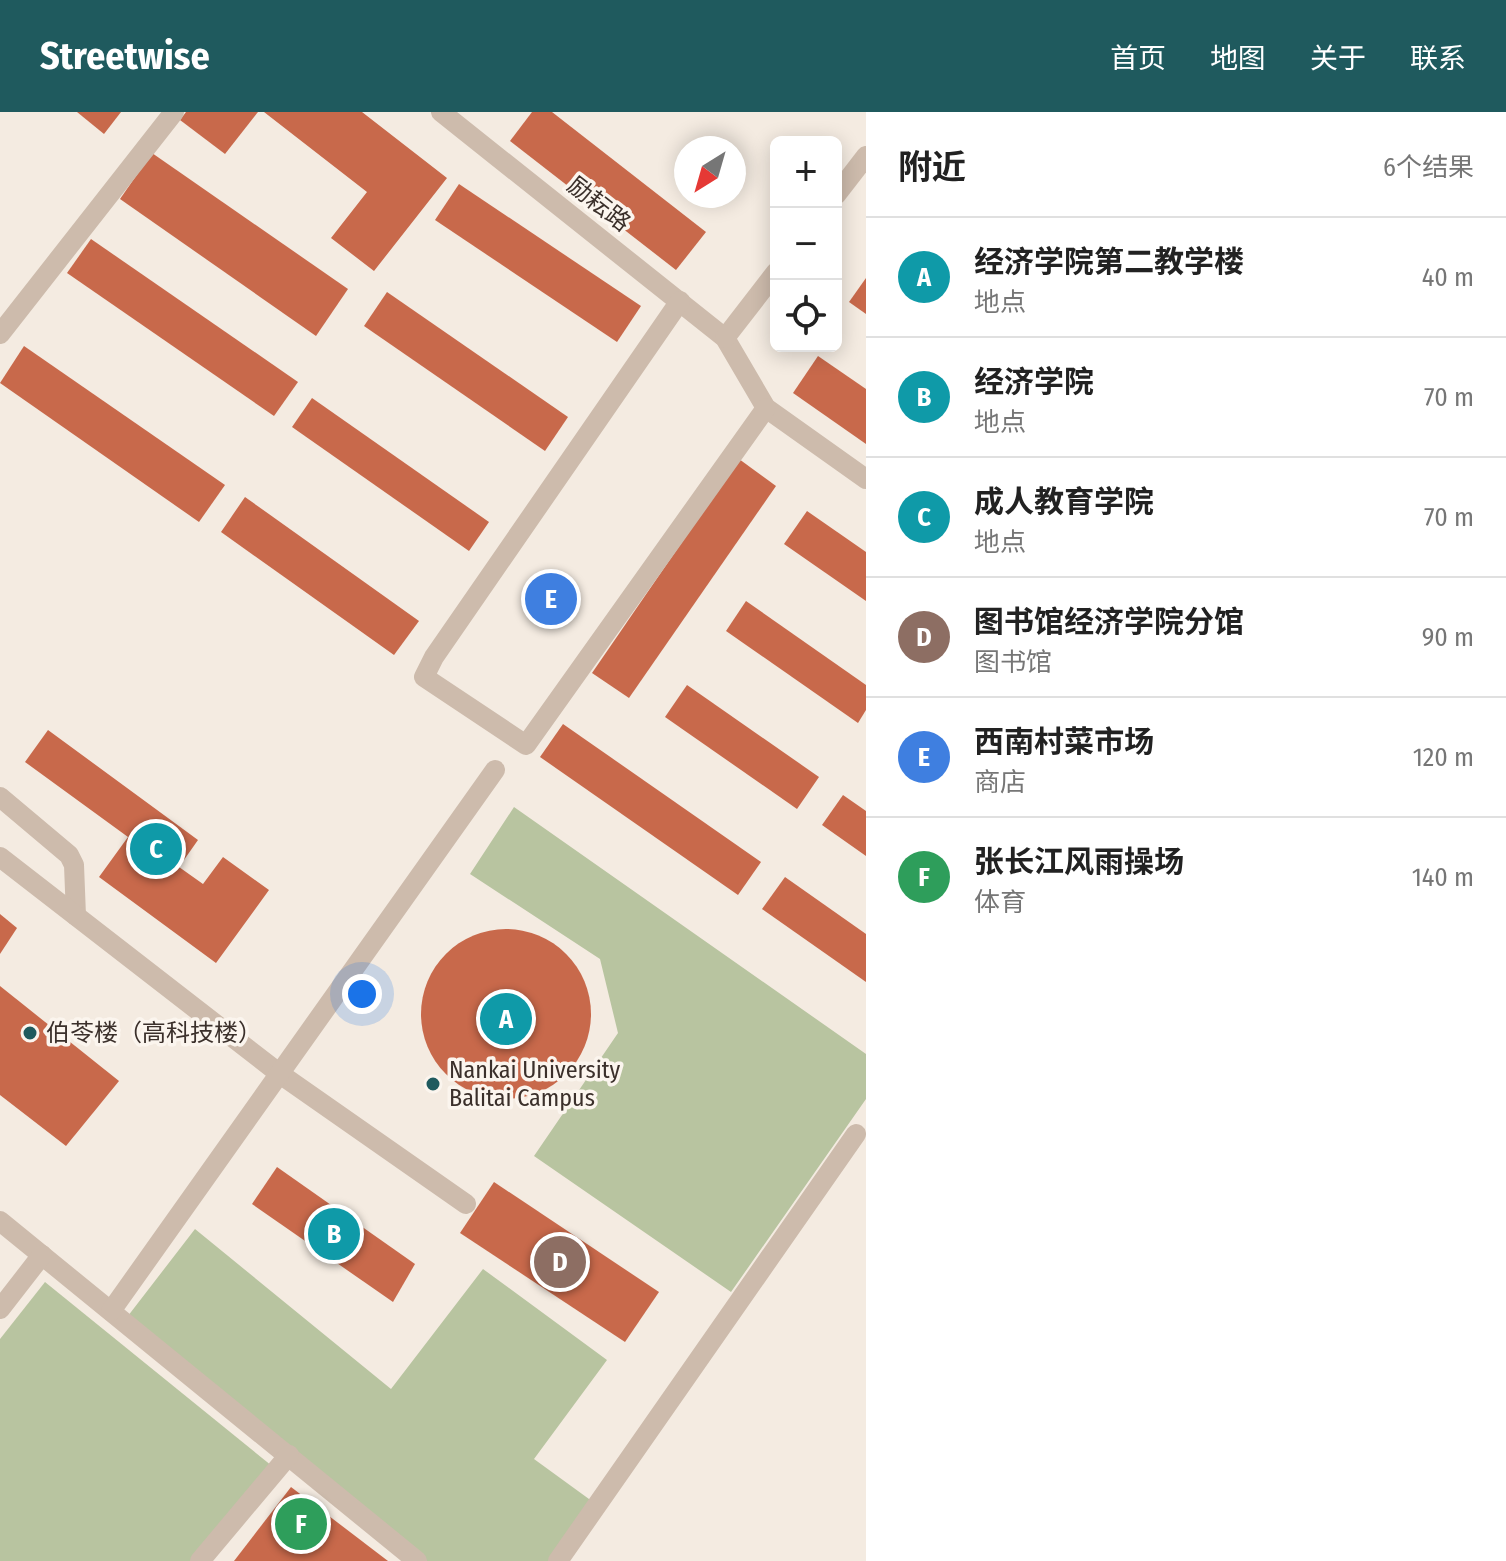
<!DOCTYPE html>
<html lang="zh">
<head>
<meta charset="utf-8">
<style>
	body { margin:0; font-family:"Fira Sans Condensed","Noto Sans SC",sans-serif; background:#f2f2f2; color:#222 }
	.controls { position:absolute; right:24px; top:24px; display:grid; overflow:hidden; border-radius:12px; box-shadow:0 4px 20px #0003 }
	.controls button { width:72px; height:72px; display:grid; place-items:center; padding:0; border:0; border-bottom:2px solid #e0e0e0; background:#fff; color:#222; font:40px sans-serif }
	.compass { position:absolute; left:674px; top:24px; width:72px; height:72px; border-radius:50%; background:#fff; box-shadow:0 4px 20px #0003; rotate:217deg }
	.you { position:absolute; left:362px; top:882px; width:28px; height:28px; margin:-20px; border:6px solid #fff; border-radius:50%; background:#1a73e8; box-shadow:0 0 0 12px #1a73e833 }
	.badge { display:grid; place-items:center; width:52px; height:52px; border-radius:50%; background:#1f5a5e; color:#fff; font-size:26px; font-weight:700 }
	.pin { position:absolute; translate:-50% -50%; border:4px solid #fff; box-shadow:0 2px 8px #0006 }
	.list { margin:0; padding:0; list-style:none }
	h2 { display:flex; justify-content:space-between; align-items:center; height:104px; margin:0; padding:0 32px; font-size:34px }
	h2 small { font-size:26px; font-weight:400; color:#767676 }
	.list li { display:grid; grid-template-columns:52px 1fr auto; gap:24px; align-items:center; box-sizing:border-box; height:120px; padding:0 32px; border-top:2px solid #e0e0e0 }
	.list b { display:block; font-size:30px; white-space:nowrap }
	.list p { margin:0; font-size:26px; white-space:nowrap; color:#767676 }
	.list em { font-size:26px; font-style:normal; color:#767676 }
	.icon { flex:none; width:44px; height:44px; fill:none; stroke:currentColor; stroke-width:2; stroke-linecap:round; stroke-linejoin:round }
	.map { position:relative; flex:none; width:866px; height:1449px; overflow:hidden }
	header { display:flex; align-items:center; gap:48px; box-sizing:border-box; height:112px; padding:0 40px; background:#1f5a5e; color:#fff }
	header strong { font-size:38px }
	nav { display:flex; gap:44px; margin-inline-start:auto; font-size:28px }
	main { display:flex }
	aside { flex:1; background:#fff }
	.map>svg:first-child { display:block }
	.green { fill:#b8c4a0 }
	.building { fill:#c8694b }
	.lines { fill:none; stroke-linecap:round; stroke-linejoin:round }
	.minor { stroke:#cdbbac; stroke-width:20 }
	.poi-dot { fill:#1f5a5e; stroke:#fbf5ee; stroke-width:3 }
	.labels { text-anchor:middle; stroke-width:7; stroke-linejoin:round; paint-order:stroke }
	.street-label { font-size:24px; fill:#3b302b; stroke:#fbf5ee }
	.poi-label { font-size:24px; fill:#3b302b; stroke:#fbf5ee; text-anchor:start }
</style>
</head>
<body>
<header>
<strong>Streetwise</strong>
<nav><a>首页</a><a>地图</a><a>关于</a><a>联系</a></nav>
</header>
<main>
<div class="map">
<svg width="866" height="1449" viewBox="0 0 866 1449">
	<rect width="100%" height="100%" fill="#f4ebe1"/>
	<g class="green">
		<path d="M514,695l352,247v45l-135,193 -197,-136 84,-123 -18,-74 -130,-85z"/>
		<path d="M195,1117l196,160 92,-120 124,91 -73,99 66,48 -39,54h-147l-293,-236z"/>
		<path d="M45,1170l227,184 -81,95h-191v-222z"/>
	</g>
	<g class="building">
		<path d="M77,0h44l-17,22z"/>
		<path d="M186,0h72l-33,42 -45,-34z"/>
		<path d="M264,0h98l85,66 -73,93 -43,-33 36,-46z"/>
		<path d="M532,0h20l154,120 -30,38 -166,-129z"/>
		<path d="M152,41l196,136 -32,47 -196,-137z"/>
		<path d="M459,72l182,122 -24,36 -182,-122z"/>
		<path d="M91,127l207,143 -24,34 -207,-143z"/>
		<path d="M866,166v36l-17,-12z"/>
		<path d="M387,180l181,125 -23,34 -181,-125z"/>
		<path d="M24,234l201,139 -26,37 -199,-139z"/>
		<path d="M818,244l48,33v55l-73,-51z"/>
		<path d="M312,286l177,124 -20,29 -177,-124z"/>
		<path d="M739,347l37,27 -147,212 -37,-25z"/>
		<path d="M245,385l174,124 -25,34 -173,-123z"/>
		<path d="M807,399l59,41v49l-82,-57z"/>
		<path d="M746,489l120,84v25l-8,13 -132,-92z"/>
		<path d="M687,573l132,92 -22,32 -132,-92z"/>
		<path d="M563,612l198,138 -23,33 -198,-138z"/>
		<path d="M48,618l150,110 -19,27 24,17 20,-27 46,33 -53,73 -117,-86 29,-40 -103,-75z"/>
		<path d="M843,683l23,16v45l-44,-31z"/>
		<path d="M785,765l81,57v48l-104,-73z"/>
		<path d="M0,802l17,14 -17,26z"/>
		<circle cx="506" cy="902" r="85"/>
		<path d="M0,874l119,95 -53,65 -66,-51z"/>
		<path d="M277,1055l138,97 -22,38 -141,-98z"/>
		<path d="M494,1070l165,110 -34,50 -165,-109z"/>
		<path d="M291,1375l97,74h-154z"/>
	</g>
	<g class="lines">
		<g class="minor">
			<path d="M441,0l284,226 41,70 100,71"/>
			<path d="M836,83l30,-39"/>
			<path d="M680,189l-246,356 -10,20 102,68 240,-337"/>
			<path d="M0,222l174,-222"/>
			<path d="M725,226l51,-66"/>
			<path d="M0,685l69,58 5,10 2,51"/>
			<path d="M0,745l280,217 186,130"/>
			<path d="M0,1109l417,340"/>
			<path d="M0,1197l42,-54"/>
			<path d="M111,1199l384,-541"/>
			<path d="M200,1449l89,-106"/>
			<path d="M558,1449l298,-427"/>
		</g>
	</g>
	<g class="poi-dot">
		<circle cx="30" cy="921" r="8"/>
		<circle cx="433" cy="972" r="8"/>
	</g>
	<g class="labels">
		<g class="street-label">
			<text transform="translate(599 92) rotate(38)" y="8">励耘路</text>
		</g>
		<g class="poi-label">
			<text x="46" y="929">伯苓楼（高科技楼）</text>
			<text x="449" y="966">Nankai University<tspan x="449" dy="28">Balitai Campus</tspan></text>
		</g>
	</g>
</svg>
<div class="controls">
<button>+</button>
<button>−</button>
<button><svg class="icon" aria-label="locate" viewBox="0 0 24 24"><circle cx="12" cy="12" r="6"/><path d="M12 2v4M12 18v4M2 12h4M18 12h4"/></svg></button>
</div>
<svg class="compass" viewBox="-18 -18 36 36"><path d="M0-13l5 13h-10z" fill="#e53935"/><path d="M0 13l5-13h-10z" fill="#767676"/></svg>
<div class="you"></div>
<div class="pin badge" style="left:506px;top:907px;background:#0f9aa8">A</div>
<div class="pin badge" style="left:334px;top:1122px;background:#0f9aa8">B</div>
<div class="pin badge" style="left:156px;top:737px;background:#0f9aa8">C</div>
<div class="pin badge" style="left:560px;top:1150px;background:#8d6e63">D</div>
<div class="pin badge" style="left:551px;top:487px;background:#3f7fe0">E</div>
<div class="pin badge" style="left:301px;top:1412px;background:#2e9e5b">F</div>
</div>
<aside>
<h2>附近<small>6个结果</small></h2>
<ul class="list">
<li><span class="badge" style="background:#0f9aa8">A</span><div><b>经济学院第二教学楼</b><p>地点</p></div><em>40 m</em></li>
<li><span class="badge" style="background:#0f9aa8">B</span><div><b>经济学院</b><p>地点</p></div><em>70 m</em></li>
<li><span class="badge" style="background:#0f9aa8">C</span><div><b>成人教育学院</b><p>地点</p></div><em>70 m</em></li>
<li><span class="badge" style="background:#8d6e63">D</span><div><b>图书馆经济学院分馆</b><p>图书馆</p></div><em>90 m</em></li>
<li><span class="badge" style="background:#3f7fe0">E</span><div><b>西南村菜市场</b><p>商店</p></div><em>120 m</em></li>
<li><span class="badge" style="background:#2e9e5b">F</span><div><b>张长江风雨操场</b><p>体育</p></div><em>140 m</em></li>
</ul>
</aside>
</main>
</body>
</html>
